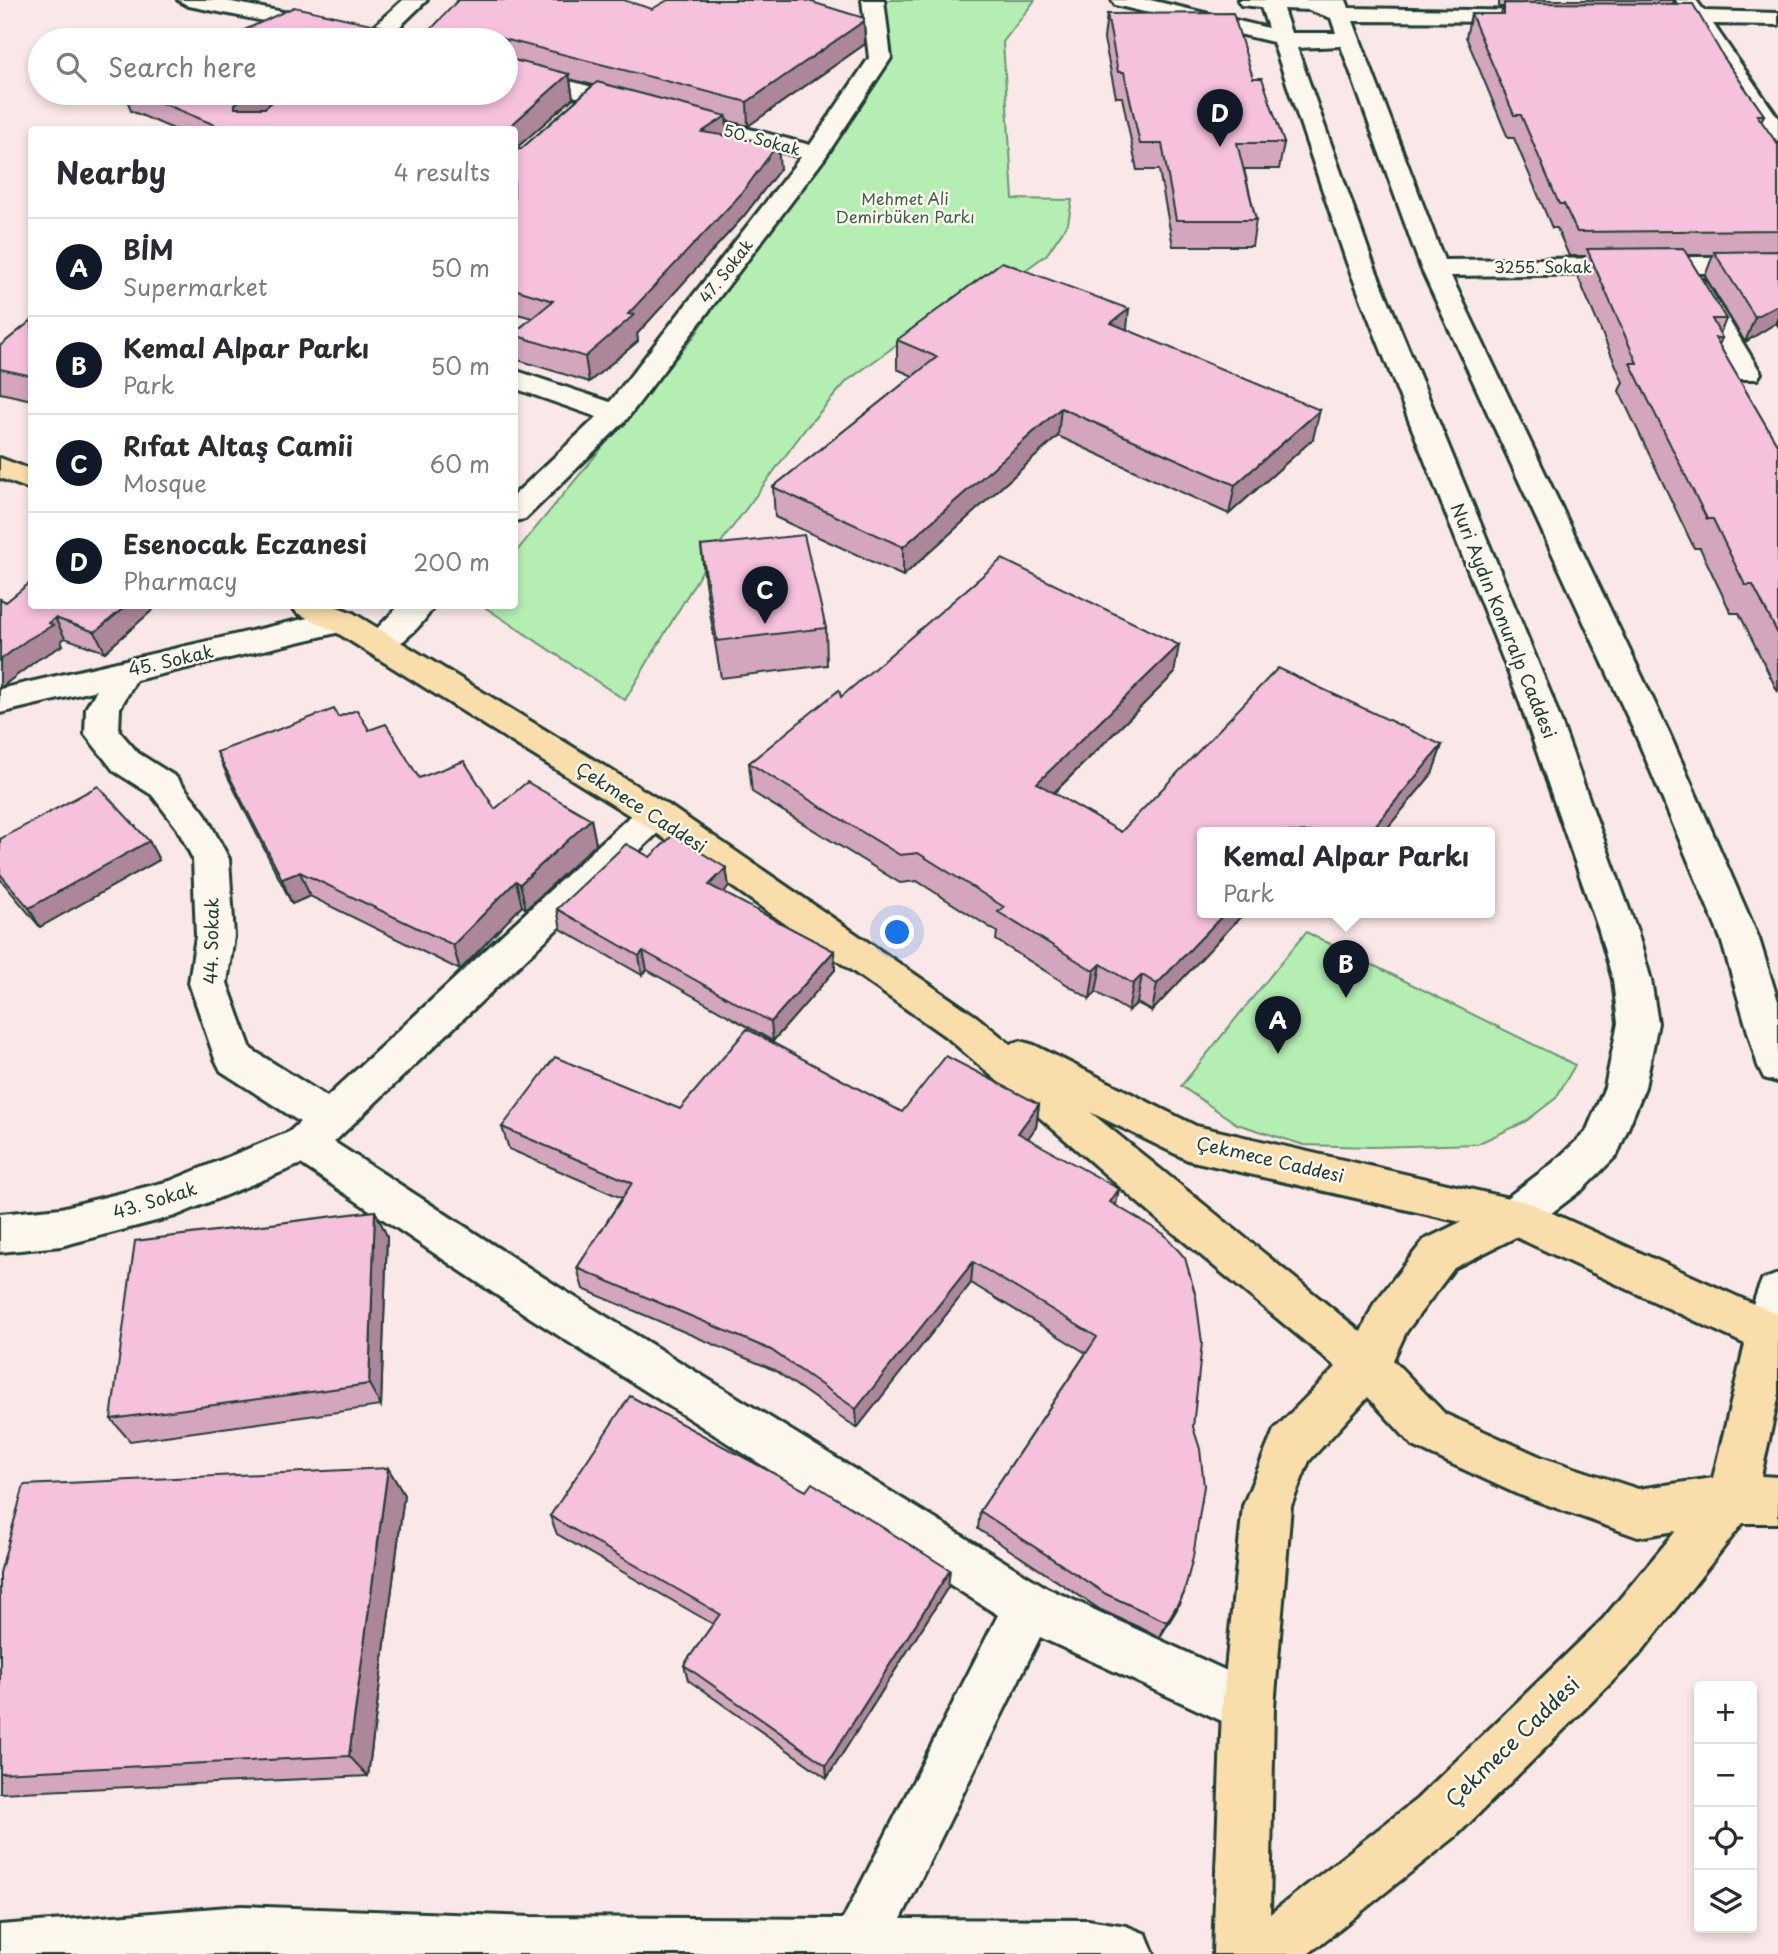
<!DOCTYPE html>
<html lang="en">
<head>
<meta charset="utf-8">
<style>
	body { margin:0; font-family:"Playpen Sans",sans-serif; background:#f7f7f7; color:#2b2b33 }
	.controls { position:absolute; right:21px; bottom:21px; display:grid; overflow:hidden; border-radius:7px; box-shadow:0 4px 10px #0003 }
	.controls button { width:63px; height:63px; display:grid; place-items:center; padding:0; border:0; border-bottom:2px solid #e1e1e2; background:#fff; color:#2b2b33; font:35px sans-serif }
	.you { position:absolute; left:898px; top:933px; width:24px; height:24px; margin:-18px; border:5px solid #fff; border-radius:50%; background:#1a73e8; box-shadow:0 0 0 10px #1a73e833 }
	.badge { display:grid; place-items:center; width:46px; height:46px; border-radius:50%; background:#111827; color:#fff; font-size:23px; font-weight:700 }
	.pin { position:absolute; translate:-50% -58px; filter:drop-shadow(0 2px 4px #0008) }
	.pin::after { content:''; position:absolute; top:37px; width:24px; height:21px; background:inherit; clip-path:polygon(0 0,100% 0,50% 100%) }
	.popup { position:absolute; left:1197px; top:827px; width:298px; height:91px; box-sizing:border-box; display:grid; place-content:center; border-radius:7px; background:#fff; filter:drop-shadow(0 2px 5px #0005); font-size:23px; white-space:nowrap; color:#7c7c81 }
	.popup b { font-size:26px; color:#2b2b33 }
	.popup::after { content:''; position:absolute; left:50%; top:100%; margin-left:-14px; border:14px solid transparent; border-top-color:#fff }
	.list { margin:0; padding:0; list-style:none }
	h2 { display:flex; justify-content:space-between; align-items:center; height:91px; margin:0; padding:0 28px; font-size:30px }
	h2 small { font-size:23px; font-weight:400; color:#7c7c81 }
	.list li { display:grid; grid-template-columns:46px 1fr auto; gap:21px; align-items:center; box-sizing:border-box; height:98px; padding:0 28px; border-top:2px solid #e1e1e2 }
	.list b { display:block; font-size:26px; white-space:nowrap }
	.list p { margin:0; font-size:23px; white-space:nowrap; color:#7c7c81 }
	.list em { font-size:23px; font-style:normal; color:#7c7c81 }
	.icon { flex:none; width:38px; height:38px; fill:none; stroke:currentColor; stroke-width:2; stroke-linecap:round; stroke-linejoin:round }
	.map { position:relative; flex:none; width:1778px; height:1954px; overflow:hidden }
	.search { position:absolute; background:#fff; box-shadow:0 4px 10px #0003; left:28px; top:28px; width:490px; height:77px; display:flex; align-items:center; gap:18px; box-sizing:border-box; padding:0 24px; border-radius:38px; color:#7c7c81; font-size:26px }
	.panel { position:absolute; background:#fff; box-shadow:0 4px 10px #0003; left:28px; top:126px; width:490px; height:483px; border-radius:7px }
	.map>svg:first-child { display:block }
	.green { fill:#b5eeb2; stroke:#6a9673; stroke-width:2 }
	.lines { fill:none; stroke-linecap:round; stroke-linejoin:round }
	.minor-casing { stroke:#1f3d34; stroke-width:6 }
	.major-casing { stroke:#1f3d34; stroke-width:6 }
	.minor { fill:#fbf7ec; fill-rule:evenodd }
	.major { fill:#f9deab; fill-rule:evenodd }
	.wall { fill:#d4a6bd; stroke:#1f3d34; stroke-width:2 }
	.shaded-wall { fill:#ac879a; stroke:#1f3d34; stroke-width:2 }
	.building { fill:#f6c1dc; stroke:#1f3d34; stroke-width:2 }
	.labels { text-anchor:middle; stroke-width:5; stroke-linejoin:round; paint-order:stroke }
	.far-street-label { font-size:16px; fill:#1f3d34; stroke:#fbf7ec }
	.far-park-label { font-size:16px; fill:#3d604d; stroke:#fbf7ec }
	.street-label { font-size:18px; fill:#1f3d34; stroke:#fbf7ec }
	.near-street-label { font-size:21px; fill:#1f3d34; stroke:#fbf7ec }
</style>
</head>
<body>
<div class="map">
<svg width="1778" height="1954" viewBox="0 0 1778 1954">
	<rect width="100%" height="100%" fill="#fae7e7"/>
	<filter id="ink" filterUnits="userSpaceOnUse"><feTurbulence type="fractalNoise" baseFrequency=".0143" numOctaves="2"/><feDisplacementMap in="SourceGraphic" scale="14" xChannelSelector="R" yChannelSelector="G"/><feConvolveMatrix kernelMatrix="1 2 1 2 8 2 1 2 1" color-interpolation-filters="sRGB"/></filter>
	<g filter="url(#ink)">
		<g class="green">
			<path d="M882,0h153l-32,42 10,157 59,1 -4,23 -21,31 -24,18 -83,41 -93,68 -41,47 -95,128 -86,144 -142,-94h31l1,-53 181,-219 181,-284z"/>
			<path d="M1306,932l269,133 -19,33 -31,24 -48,22 -105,3 -68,-2 -67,-21 -56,-38z"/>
		</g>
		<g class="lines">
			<defs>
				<g id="minor">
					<path d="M178,0h43l150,29 32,-29h24l-35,34 10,6h-43l-170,-34z"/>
					<path d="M862,0h22l7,58 -67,101 -198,261 -101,99 -11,2v-26l83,-78 -83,-29v-18l96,32 191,-245 -295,-79v-14l304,81 59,-87z"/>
					<path d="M1112,0h38l118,28 -7,-21 -20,-2 -3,-5h108l3,8 183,3 3,5 -3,5 -8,1 -171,-1 91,239 334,-4v16l-327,4 218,457 90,206 19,62v81l-14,-4 -6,-12 -37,-127 -86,-206 -214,-465 -80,-222 -44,2 76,215 179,434 85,234 14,49 7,43 -13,64 -28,68 -34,34 -53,40 -15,6 -15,-6 -6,-13 6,-13 53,-40 33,-31 19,-45 13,-64 -5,-43 -14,-49 -81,-234 -171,-434 -74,-221 -158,-37zM1283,9l26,1 22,8 5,15h-45z"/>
					<path d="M1676,0h20l8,11 74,2v12l-65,-1 65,94v24l-8,-2 -79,-116 -44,-1 -11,-6 11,-6h35z"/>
					<path d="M1695,278l9,2 4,6 53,87 -4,6h-20l-4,-6 -51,-87 4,-6z"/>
					<path d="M399,606h35c-13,21 -41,52 -67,45l-4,-8z"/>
					<path d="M342,610l11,3 5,8 -5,8 -217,51 -16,28 -1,23 19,22 38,24 28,35 25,47 5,77 -7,47 24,66 76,48 315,-292 13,-4 13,4 5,9 -5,9 -334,319 229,148 484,298 219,101 8,18 -8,18 -18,8 -208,-96 -139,282 187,1 38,6 20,8 8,20h-1154v-29l241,-19 290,11 312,2 155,-304 -467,-297 -230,-154 -126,52 -114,30 -61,6v-38l61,-6 109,-27 119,-49 11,-10 -79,-51 -6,-12 -26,-76 7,-47 -3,-77 -16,-31 -25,-33 -38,-24 -29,-37 1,-26 11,-18 -97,23v-24z"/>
					<path d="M1778,1274v78l-8,3 -16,-6c-10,-22 -1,-48 8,-69z"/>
				</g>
				<g id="major">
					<path d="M0,458l32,12v20l-32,-12z"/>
					<path d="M292,606h43l18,7 315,192 309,212 33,27 10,-3 14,4 162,81 334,77 248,112v84l-17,77 17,1v46h-35l-104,132 -184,182 -147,117h-95l9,-247 21,-201 31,-76 62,-63 -179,-148 -208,-180 -307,-216 -311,-194 -34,-16zM1090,1112l98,48 273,62 -37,18 -50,64 -13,28zM1516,1237l229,107 -32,134 -75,11 -97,-32 -96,-43 -52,-54 13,-28 48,-64zM1368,1397l45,49 104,48 121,43 38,-6 -73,88 -186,180 -147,115 4,-207 17,-201 18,-45z"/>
				</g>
			</defs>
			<use href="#minor" class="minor-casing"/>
			<use href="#major" class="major-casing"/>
			<use href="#minor" class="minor"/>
			<use href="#major" class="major"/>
		</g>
		<g class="wall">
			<path d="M1499,0h175l-1,4 51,54 40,57 -3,6 17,24v181l-2,-3 -31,19 -40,-66 8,-21h-26l39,64 -6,15 2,4 -3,7 59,101v246l-39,-79h-8l-31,-65h-6l-75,-157 4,-9 -45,-105 7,-21h-16l-12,-28h-5l-38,-90h-6l-42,-101 5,-23h30l2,-7h-4z"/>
			<path d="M652,9l213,35 -117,82 -22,-6 1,16 53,33 -37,48 -106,117 1,7 -49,41 -71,-22 -4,-17v-10l18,-15 -18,-5v-163l7,-1 72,-64 -23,-6 3,19 -59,52v-20h-338l-45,-19 -6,-18h381v-53h-283l202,-4z"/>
			<path d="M1107,14l146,64 31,65 -5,26h-35l12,51 -4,26h-79l-14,-76h-22l-15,-73h-6l-12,-58z"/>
			<path d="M32,320v80l-32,-7v-47z"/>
			<path d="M1127,330l186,109 -84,75 -171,-78 -155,140 -128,-59 -2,-30 140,-111 -16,-7v-29z"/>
			<path d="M701,546l125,82 1,37 -106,13 -16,-95z"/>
			<path d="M0,599l6,3 26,4h125l-52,46 -40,-14 -4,3 2,4 -26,15 -37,28z"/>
			<path d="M1174,674l-120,119 67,39 321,-87 -10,29 -48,58h-182v80h43l-93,99 -15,-8 -9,8 -32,-19 -6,7 -94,-59 1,-8 -80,-51 -17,2 -148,-91 -3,-29 92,-66z"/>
			<path d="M338,717l81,61 76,31 96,10 5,25 -70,65 -4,-3 -62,64 -150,-74 -18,8 -64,-127 -11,-25z"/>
			<path d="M0,839l149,2 10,19 -119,67 -40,-48z"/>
			<path d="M650,857l76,11 3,19 -6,6 111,58 1,19 -62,71 -126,-71 -5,5 -81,-46 -4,-20z"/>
			<path d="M1039,1104l-3,23 -8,11 88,67 77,222 -16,182 -17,28 -59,-27 -123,-81 2,-18 106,-158 -115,-70 -114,145 -83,-58 -191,-81 -6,-21 45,-70 -113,-49 -7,-22 178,-18 222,3z"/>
			<path d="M375,1211l12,25 -6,170 -251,35 -19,-22z"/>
			<path d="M388,1468l16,27 -36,281 -368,17v-220z"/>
			<path d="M550,1516l398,71 -121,191 -139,-98 -4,-15 29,-41 -156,-90z"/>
		</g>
		<g class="shaded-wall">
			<path d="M864,21l1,23 -117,82 -1,-24z"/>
			<path d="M569,74l4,24 -59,52v-20h-6v-2z"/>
			<path d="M249,93h37l-44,35 -7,-20v-4z"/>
			<path d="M726,116l2,24 -26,-8z"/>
			<path d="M778,144l2,25 -37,48 -106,117 1,7 -49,41 -4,-25 43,-43z"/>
			<path d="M1778,305v15l-2,3 -31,19 10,-25z"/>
			<path d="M1129,309l-3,29 -15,-15z"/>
			<path d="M1061,408l-3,28 -155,140v-29z"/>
			<path d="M1320,410l-7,29 -84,75 6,-29z"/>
			<path d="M126,606h31l-52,46 -10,-20z"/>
			<path d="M55,618l10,20 -4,3 2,4 -26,15 -37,28v-28z"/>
			<path d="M1179,645l-5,29 -140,138 3,-29z"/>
			<path d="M1442,745l-10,29 -48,58h-14z"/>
			<path d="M591,819l5,25 -70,65 -6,-25z"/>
			<path d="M149,841l10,19 -119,67 -11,-19z"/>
			<path d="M726,868l3,19 -18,18 -2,-20z"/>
			<path d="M300,872l10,24 -18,8 -10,-25z"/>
			<path d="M516,881l6,25 -62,64 -7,-25z"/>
			<path d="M1226,912h19l-93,99 5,-27z"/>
			<path d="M643,951l4,19 -5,5 -3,-19z"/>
			<path d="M834,951l1,19 -62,71 -2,-19z"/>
			<path d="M1101,964l-5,28 -6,7 4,-28z"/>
			<path d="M1142,975l-5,28 -9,8 5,-27z"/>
			<path d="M1039,1104l-3,23 -20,28 2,-22z"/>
			<path d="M1119,1189l-4,22 -5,-9z"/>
			<path d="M375,1211l12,25 -6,170 -12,-22z"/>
			<path d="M973,1262l-2,21 -114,145 -1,-19z"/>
			<path d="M388,1468l16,27 -36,281 -19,-20z"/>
			<path d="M950,1570l-2,17 -121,191 -1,-13z"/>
			<path d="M1184,1593l-7,16 -17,28 7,-15z"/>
		</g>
		<g class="building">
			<path d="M458,0h165l29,9 16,-9h137l59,18v3l-117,81 -247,-64v2h-277l71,-33 131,29z"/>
			<path d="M1504,3l189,1 31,54 40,57h-7l21,30v85l-201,2 -13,-28h-5l-38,-89h-7l-43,-101h33z"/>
			<path d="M1233,13l20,65h9l22,65h-47l19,77h-80l-14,-76h-22l-16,-72h-6l-11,-58z"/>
			<path d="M506,58l63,16 -61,54v2h-281l-89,-37h111l-14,11v4h30l18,-15h223z"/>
			<path d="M597,82l129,34 -24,16 76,12 -36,49 -114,121 6,1 -49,42 -71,-22v-2l39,-32 -39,-12v-139l7,-1z"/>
			<path d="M1683,248l43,71h-14l10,19h-7l63,108v188l-25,-49h-8l-32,-66h-6l-77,-156h7l-50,-114z"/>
			<path d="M1778,251v54l-23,12 -41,-65z"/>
			<path d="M1002,262l127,47 -18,14 209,87 -85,75 -174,-77 -158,139 -130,-60 164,-130 -40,-17z"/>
			<path d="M32,320v56l-32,-7v-23z"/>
			<path d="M804,535l22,93 -109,13 -16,-95z"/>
			<path d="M1002,559l177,86 -142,138 84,49 157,-164 164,77 -72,87h-168v80h24l-69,72 -15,-9 -9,9 -32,-20 -7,7 -96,-59 6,-5 -86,-54 -18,2 -151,-92 90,-73 2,7z"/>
			<path d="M32,581v25h94l-31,26 -40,-14 -6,5 4,2 -26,15 -27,20v-61l6,3z"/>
			<path d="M334,709l4,8 19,-7 12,20 17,-6 33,54 45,-17 31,48 32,-27 64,37 -71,65 -4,-3 -63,64 -153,-73 -18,7 -65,-127z"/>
			<path d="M98,786l51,55 -120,67 -29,-34v-35z"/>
			<path d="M673,835l53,33 -17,17 125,66 -63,71 -128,-71 -4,5 -82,-47 69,-65 24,13z"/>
			<path d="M747,1029l155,83 44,-56 93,48 -21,29 101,56 -9,13 54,32 21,24 11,39 6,46 -9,84 7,22 4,37 -11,71 -9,36 -17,29 -61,-28 -126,-83 117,-174 -124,-75 -117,147 -85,-59 -194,-82 55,-85 -130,-56 53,-70 125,52z"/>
			<path d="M375,1211l-6,173 -258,35 24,-178z"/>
			<path d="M630,1396l176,95 6,-8 138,87 -124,195 -142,-100 36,-51 -170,-98z"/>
			<path d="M388,1468l-39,288 -349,17v-200l24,-88z"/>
		</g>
	</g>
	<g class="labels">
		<g class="far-street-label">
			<text transform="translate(762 140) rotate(15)" y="6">50. Sokak</text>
			<text x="1543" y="273">3255. Sokak</text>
			<text transform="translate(726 271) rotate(-52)" y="6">47. Sokak</text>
		</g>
		<g class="far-park-label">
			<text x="905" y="205">Mehmet Ali<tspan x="905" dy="18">Demirbüken Parkı</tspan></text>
		</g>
		<g class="street-label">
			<text transform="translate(1503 621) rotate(68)" y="6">Nuri Aydın Konuralp Caddesi</text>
			<text transform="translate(171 661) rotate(-13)" y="6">45. Sokak</text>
			<text transform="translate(641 808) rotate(33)" y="6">Çekmece Caddesi</text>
			<text transform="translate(212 941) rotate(-89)" y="6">44. Sokak</text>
			<text transform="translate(1270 1160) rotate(13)" y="6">Çekmece Caddesi</text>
			<text transform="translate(155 1201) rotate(-17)" y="6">43. Sokak</text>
		</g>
		<g class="near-street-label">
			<text transform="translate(1513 1742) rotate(-44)" y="7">Çekmece Caddesi</text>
		</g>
	</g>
</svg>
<div class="controls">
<button>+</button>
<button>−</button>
<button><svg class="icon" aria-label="locate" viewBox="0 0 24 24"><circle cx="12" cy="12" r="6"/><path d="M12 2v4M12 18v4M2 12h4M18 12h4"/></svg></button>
<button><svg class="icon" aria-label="layers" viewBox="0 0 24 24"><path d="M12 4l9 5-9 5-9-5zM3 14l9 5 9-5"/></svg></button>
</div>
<div class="you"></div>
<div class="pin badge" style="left:1278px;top:1054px">A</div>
<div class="pin badge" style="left:1346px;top:998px">B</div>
<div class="popup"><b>Kemal Alpar Parkı</b>Park</div>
<div class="pin badge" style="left:765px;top:624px">C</div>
<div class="pin badge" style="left:1220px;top:147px">D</div>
<div class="search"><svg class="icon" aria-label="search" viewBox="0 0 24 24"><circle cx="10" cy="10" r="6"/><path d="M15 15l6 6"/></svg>Search here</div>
<section class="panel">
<h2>Nearby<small>4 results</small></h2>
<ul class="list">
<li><span class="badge">A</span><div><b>BİM</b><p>Supermarket</p></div><em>50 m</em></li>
<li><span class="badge">B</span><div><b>Kemal Alpar Parkı</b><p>Park</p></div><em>50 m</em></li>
<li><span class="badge">C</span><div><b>Rıfat Altaş Camii</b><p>Mosque</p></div><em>60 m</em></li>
<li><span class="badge">D</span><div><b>Esenocak Eczanesi</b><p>Pharmacy</p></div><em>200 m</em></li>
</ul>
</section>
</div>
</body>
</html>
